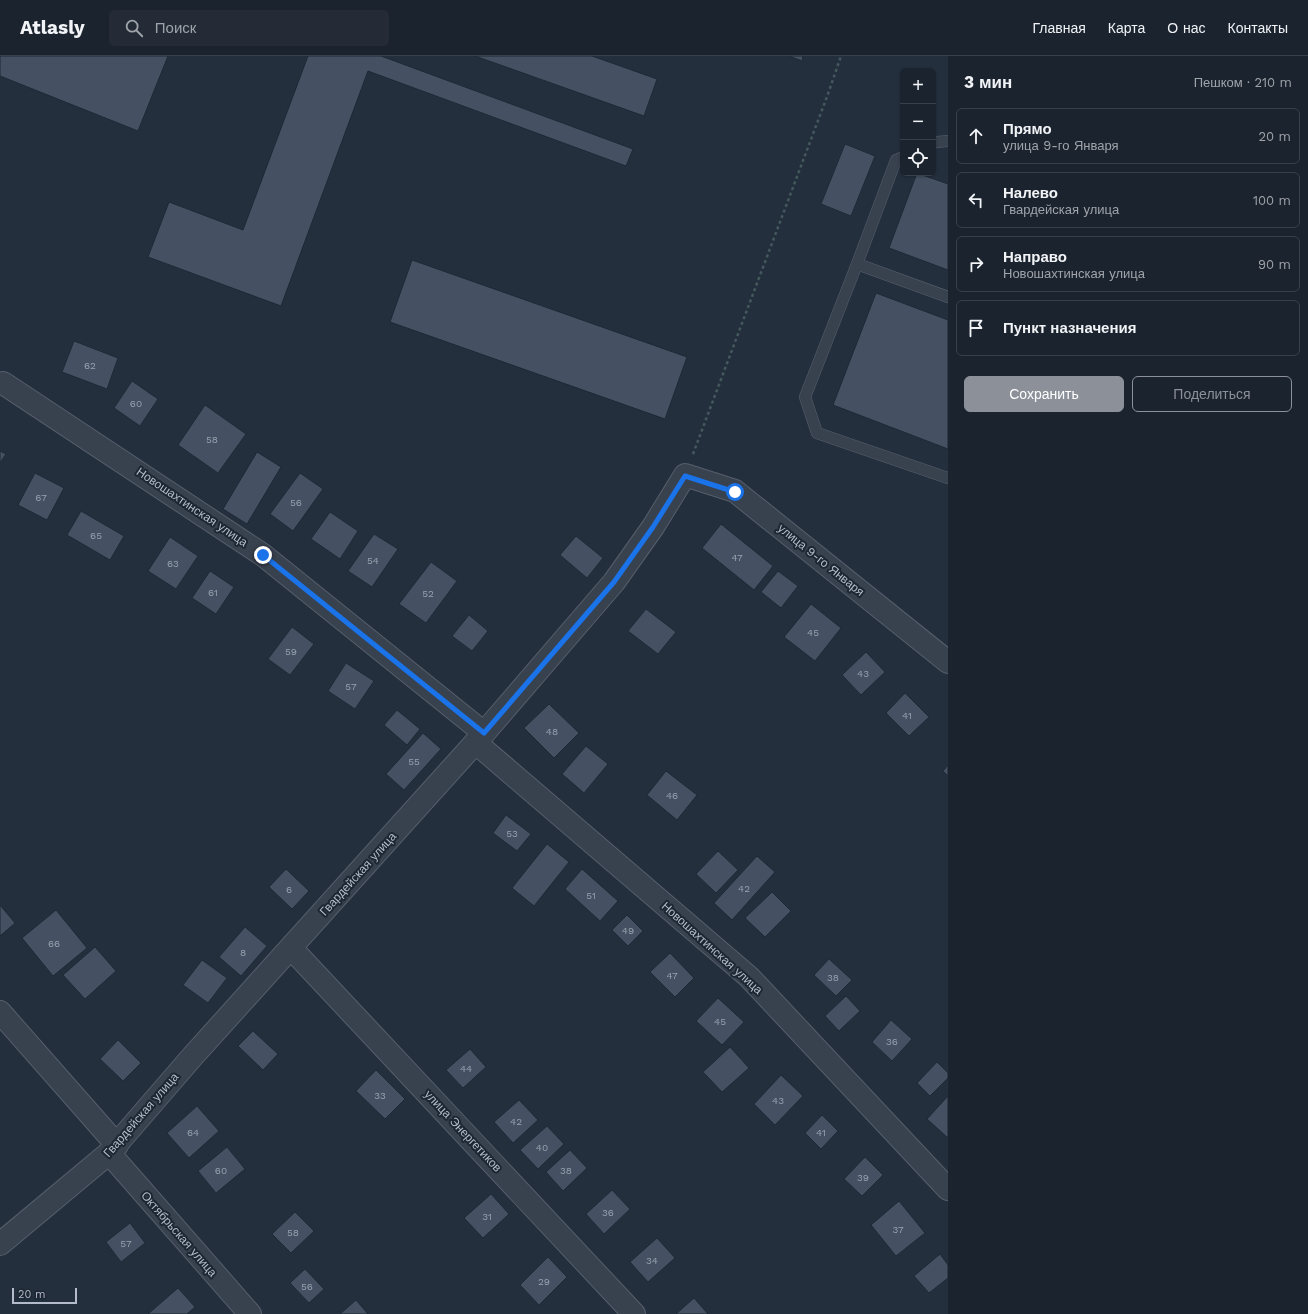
<!DOCTYPE html>
<html lang="ru">
<head>
<meta charset="utf-8">
<style>
	body { margin:0; font-family:"Work Sans",sans-serif; background:#242b36; color:#f1f3f6 }
	.controls { position:absolute; right:12px; top:12px; display:grid; overflow:hidden; border-radius:6px; box-shadow:0 1px 3px #0004 }
	.controls button { width:36px; height:36px; display:grid; place-items:center; padding:0; border:0; border-bottom:1px solid #39404a; background:#1b232e; color:#f1f3f6; font:20px sans-serif }
	.scale { position:absolute; left:12px; bottom:10px; width:65px; box-sizing:border-box; padding-left:4px; border:2px solid #b4bcc9; border-top:0; font-size:11px; line-height:14px; white-space:nowrap; color:#b4bcc9; -webkit-text-stroke:3px #1d2633; paint-order:stroke }
	.stop { position:absolute; width:12px; height:12px; margin:-9px; border:3px solid #1a73e8; border-radius:50%; background:#fff }
	.stop.end { background:#1a73e8; border-color:#fff; box-shadow:0 1px 4px #0008 }
	.list { margin:0; padding:0; list-style:none }
	h2 { display:flex; justify-content:space-between; align-items:center; height:52px; margin:0; padding:0 16px; font-size:17px }
	h2 small { font-size:13px; font-weight:400; color:#a0a4aa }
	.list li { display:grid; grid-template-columns:26px 1fr auto; gap:12px; align-items:center; box-sizing:border-box; height:56px; margin:0 8px 8px; padding:0 8px; border:1px solid #39404a; border-radius:6px }
	.list b { display:block; font-size:15px; white-space:nowrap }
	.list p { margin:0; font-size:13px; white-space:nowrap; color:#a0a4aa }
	.list em { font-size:13px; font-style:normal; color:#a0a4aa }
	.actions { display:flex; gap:8px; padding:12px 16px }
	.actions a { flex:1; padding:9px 0; border:1px solid #8c9099; border-radius:6px; text-align:center; font-size:14px; color:#8c9099 }
	.actions .main { background:#8c9099; color:#fff }
	.icon { flex:none; width:22px; height:22px; fill:none; stroke:currentColor; stroke-width:2; stroke-linecap:round; stroke-linejoin:round }
	.map { position:relative; flex:none; width:948px; height:1258px; overflow:hidden }
	header { display:flex; align-items:center; gap:24px; box-sizing:border-box; height:56px; padding:0 20px; background:#1b232e; border-bottom:1px solid #39404a }
	header strong { font-size:19px }
	nav { display:flex; gap:22px; margin-inline-start:auto; font-size:14px }
	.search { width:280px; height:36px; background:#242b36; display:flex; align-items:center; gap:10px; box-sizing:border-box; padding:0 14px; border-radius:6px; color:#a0a4aa; font-size:15px }
	main { display:flex }
	aside { flex:1; background:#1b232e }
	.map>svg:first-child { display:block }
	.building { fill:#455162; stroke:#1f2835 }
	.lines { fill:none; stroke-linecap:round; stroke-linejoin:round }
	.service-casing { stroke:#565f6c; stroke-width:12 }
	.minor-casing { stroke:#565f6c; stroke-width:24 }
	.path { stroke:#44595c; stroke-width:2.5; stroke-dasharray:3 3; stroke-linecap:butt }
	.service { stroke:#38414e; stroke-width:11 }
	.minor { stroke:#38414e; stroke-width:22 }
	.route { stroke:#1a73e8; stroke-width:5 }
	.labels { text-anchor:middle; stroke-width:4; stroke-linejoin:round; paint-order:stroke }
	.number-label { font-size:10px; fill:#98a1af }
	.street-label { font-size:12px; fill:#b4bcc9; stroke:#1d2633 }
</style>
</head>
<body>
<header>
<strong>Atlasly</strong>
<div class="search"><svg class="icon" aria-label="search" viewBox="0 0 24 24"><circle cx="10" cy="10" r="6"/><path d="M15 15l6 6"/></svg>Поиск</div>
<nav><a>Главная</a><a>Карта</a><a>О нас</a><a>Контакты</a></nav>
</header>
<main>
<div class="map">
<svg width="948" height="1258" viewBox="0 0 948 1258">
	<rect width="100%" height="100%" fill="#242f3e"/>
	<g class="building">
		<path d="M0,0h168l-30,75 -138,-55z"/>
		<path d="M308,0h73l252,93 -7,17 -258,-95 -87,235 -133,-49 21,-55 74,28z"/>
		<path d="M475,0h117l65,23 -13,37z"/>
		<path d="M789,0h14l-1,5z"/>
		<path d="M845,88l30,12 -24,60 -30,-12z"/>
		<path d="M917,117l31,11v86l-59,-22z"/>
		<path d="M412,204l275,97 -22,62 -275,-97z"/>
		<path d="M876,237l72,27v129l-115,-44z"/>
		<path d="M74,285l44,17 -11,31 -45,-17z"/>
		<path d="M132,325l26,18 -18,27 -26,-18z"/>
		<path d="M205,349l41,29 -28,39 -40,-28z"/>
		<path d="M0,395l6,3 -6,9z"/>
		<path d="M257,396l24,15 -34,57 -24,-15z"/>
		<path d="M35,417l29,15 -17,32 -29,-15z"/>
		<path d="M300,417l23,16 -30,42 -23,-17z"/>
		<path d="M81,455l43,25 -14,24 -43,-25z"/>
		<path d="M330,456l28,19 -18,28 -29,-20z"/>
		<path d="M721,468l52,42 -19,24 -52,-42z"/>
		<path d="M374,478l24,15 -26,38 -24,-16z"/>
		<path d="M576,480l27,22 -16,20 -27,-23z"/>
		<path d="M170,481l28,19 -22,33 -28,-18z"/>
		<path d="M431,506l26,19 -31,42 -27,-19z"/>
		<path d="M210,515l24,16 -18,27 -24,-16z"/>
		<path d="M778,515l20,15 -17,22 -20,-16z"/>
		<path d="M811,548l30,24 -26,33 -31,-24z"/>
		<path d="M646,553l30,23 -18,22 -30,-23z"/>
		<path d="M469,559l19,16 -16,20 -20,-15z"/>
		<path d="M292,571l22,17 -24,31 -22,-16z"/>
		<path d="M866,596l19,20 -24,23 -19,-20z"/>
		<path d="M346,607l28,18 -19,28 -27,-18z"/>
		<path d="M905,637l24,24 -20,19 -23,-23z"/>
		<path d="M549,648l30,29 -25,25 -30,-30z"/>
		<path d="M397,654l23,19 -13,16 -23,-20z"/>
		<path d="M423,677l18,16 -37,41 -18,-16z"/>
		<path d="M586,690l22,18 -24,29 -22,-19z"/>
		<path d="M948,709v11l-5,-5z"/>
		<path d="M666,715l31,24 -20,25 -30,-25z"/>
		<path d="M506,759l25,19 -14,17 -24,-18z"/>
		<path d="M547,788l22,18 -35,44 -22,-18z"/>
		<path d="M718,795l20,19 -22,23 -20,-19z"/>
		<path d="M757,800l18,16 -43,48 -18,-17z"/>
		<path d="M286,813l23,22 -17,18 -23,-22z"/>
		<path d="M582,813l36,32 -18,20 -35,-32z"/>
		<path d="M772,836l19,19 -26,26 -20,-19z"/>
		<path d="M0,849l15,18 -15,13z"/>
		<path d="M56,854l31,38 -34,28 -31,-38z"/>
		<path d="M627,859l16,16 -15,15 -16,-16z"/>
		<path d="M245,871l22,19 -26,30 -22,-19z"/>
		<path d="M95,891l21,24 -31,28 -22,-24z"/>
		<path d="M670,897l24,25 -19,19 -25,-25z"/>
		<path d="M829,903l23,21 -16,16 -22,-21z"/>
		<path d="M202,904l25,18 -19,25 -25,-18z"/>
		<path d="M846,940l14,15 -21,20 -14,-15z"/>
		<path d="M718,942l26,24 -22,23 -26,-24z"/>
		<path d="M891,964l21,19 -20,22 -20,-19z"/>
		<path d="M253,975l25,23 -15,16 -25,-24z"/>
		<path d="M118,984l23,23 -18,18 -23,-22z"/>
		<path d="M730,991l19,21 -27,24 -19,-20z"/>
		<path d="M470,993l16,18 -23,21 -17,-18z"/>
		<path d="M937,1006l11,11v5l-18,18 -13,-13z"/>
		<path d="M376,1014l29,29 -20,20 -29,-28z"/>
		<path d="M781,1019l22,21 -28,29 -21,-21z"/>
		<path d="M948,1040v42l-21,-19z"/>
		<path d="M519,1044l19,20 -25,23 -19,-21z"/>
		<path d="M197,1050l22,25 -30,27 -22,-25z"/>
		<path d="M822,1059l16,16 -17,18 -16,-16z"/>
		<path d="M547,1070l17,18 -26,25 -18,-19z"/>
		<path d="M227,1091l18,22 -29,24 -18,-22z"/>
		<path d="M570,1094l17,18 -24,23 -17,-19z"/>
		<path d="M865,1101l18,18 -21,21 -18,-17z"/>
		<path d="M612,1134l18,19 -26,25 -18,-20z"/>
		<path d="M491,1138l18,20 -26,24 -19,-20z"/>
		<path d="M899,1145l26,32 -29,23 -25,-31z"/>
		<path d="M295,1156l19,19 -23,22 -19,-19z"/>
		<path d="M130,1167l15,20 -24,19 -15,-20z"/>
		<path d="M657,1182l18,20 -27,24 -18,-20z"/>
		<path d="M940,1198l8,11v13l-19,15 -15,-17z"/>
		<path d="M548,1201l19,20 -28,28 -19,-20z"/>
		<path d="M305,1213l19,20 -15,14 -19,-20z"/>
		<path d="M178,1232l17,19 -8,7h-39z"/>
		<path d="M694,1242l14,16h-32z"/>
		<path d="M356,1244l12,14h-28z"/>
	</g>
	<g class="lines">
		<defs>
			<g id="service">
				<path d="M933,87l4,-1 11,-1"/>
				<path d="M857,208l39,-104 7,-3"/>
				<path d="M948,241l-91,-33 -52,133 12,36 131,45"/>
			</g>
			<g id="minor">
				<path d="M3,327l260,172 221,178"/>
				<path d="M476,687l273,234 199,212"/>
				<path d="M291,892l343,366"/>
				<path d="M0,956l117,133"/>
				<path d="M109,1097l141,161"/>
				<path d="M0,1188l109,-91 83,-96 292,-324 130,-151 39,-55 32,-52 50,16 213,171"/>
			</g>
		</defs>
		<use href="#service" class="service-casing"/>
		<use href="#minor" class="minor-casing"/>
		<path class="path" d="M693,398l135,-360 13,-38"/>
		<use href="#service" class="service"/>
		<use href="#minor" class="minor"/>
	</g>
	<g class="lines">
		<path class="route" d="M263,499l221,178 130,-151 39,-55 32,-51 50,16"/>
	</g>
	<g class="labels">
		<g class="number-label">
			<text x="90" y="313">62</text>
			<text x="136" y="351">60</text>
			<text x="212" y="387">58</text>
			<text x="41" y="445">67</text>
			<text x="296" y="450">56</text>
			<text x="96" y="483">65</text>
			<text x="737" y="505">47</text>
			<text x="373" y="508">54</text>
			<text x="173" y="511">63</text>
			<text x="213" y="540">61</text>
			<text x="428" y="541">52</text>
			<text x="813" y="580">45</text>
			<text x="291" y="599">59</text>
			<text x="863" y="621">43</text>
			<text x="351" y="634">57</text>
			<text x="907" y="663">41</text>
			<text x="552" y="679">48</text>
			<text x="414" y="709">55</text>
			<text x="672" y="743">46</text>
			<text x="512" y="781">53</text>
			<text x="744" y="836">42</text>
			<text x="289" y="837">6</text>
			<text x="591" y="843">51</text>
			<text x="628" y="878">49</text>
			<text x="54" y="891">66</text>
			<text x="243" y="900">8</text>
			<text x="672" y="923">47</text>
			<text x="833" y="925">38</text>
			<text x="720" y="969">45</text>
			<text x="892" y="989">36</text>
			<text x="466" y="1016">44</text>
			<text x="380" y="1043">33</text>
			<text x="778" y="1048">43</text>
			<text x="516" y="1069">42</text>
			<text x="193" y="1080">64</text>
			<text x="821" y="1080">41</text>
			<text x="542" y="1095">40</text>
			<text x="221" y="1118">60</text>
			<text x="566" y="1118">38</text>
			<text x="863" y="1125">39</text>
			<text x="608" y="1160">36</text>
			<text x="487" y="1164">31</text>
			<text x="898" y="1177">37</text>
			<text x="293" y="1180">58</text>
			<text x="126" y="1191">57</text>
			<text x="652" y="1208">34</text>
			<text x="544" y="1229">29</text>
			<text x="307" y="1234">56</text>
		</g>
		<g class="street-label">
			<text transform="translate(192 451) rotate(34)" y="4">Новошахтинская улица</text>
			<text transform="translate(821 504) rotate(39)" y="4">улица 9-го Января</text>
			<text transform="translate(358 818) rotate(-48)" y="4">Гвардейская улица</text>
			<text transform="translate(712 892) rotate(42)" y="4">Новошахтинская улица</text>
			<text transform="translate(141 1059) rotate(-49)" y="4">Гвардейская улица</text>
			<text transform="translate(463 1075) rotate(47)" y="4">улица Энергетиков</text>
			<text transform="translate(179 1178) rotate(49)" y="4">Октябрьская улица</text>
		</g>
	</g>
</svg>
<div class="controls">
<button>+</button>
<button>−</button>
<button><svg class="icon" aria-label="locate" viewBox="0 0 24 24"><circle cx="12" cy="12" r="6"/><path d="M12 2v4M12 18v4M2 12h4M18 12h4"/></svg></button>
</div>
<div class="scale">20 m</div>
<div class="stop" style="left:735px;top:436px"></div>
<div class="stop end" style="left:263px;top:499px"></div>
</div>
<aside>
<h2>3 мин<small>Пешком · 210 m</small></h2>
<ul class="list">
<li><svg class="icon" aria-label="ahead" viewBox="0 0 24 24"><path d="M12 20V5M6 11l6-6 6 6"/></svg><div><b>Прямо</b><p>улица 9-го Января</p></div><em>20 m</em></li>
<li><svg class="icon" aria-label="left" viewBox="0 0 24 24"><path d="M17 20v-9H6M10 6l-5 5 5 5"/></svg><div><b>Налево</b><p>Гвардейская улица</p></div><em>100 m</em></li>
<li><svg class="icon" aria-label="right" viewBox="0 0 24 24"><path d="M7 20v-9h11M14 6l5 5-5 5"/></svg><div><b>Направо</b><p>Новошахтинская улица</p></div><em>90 m</em></li>
<li><svg class="icon" aria-label="arrive" viewBox="0 0 24 24"><path d="M6 21V4h12l-3 4 3 4H6"/></svg><div><b>Пункт назначения</b></div></li>
</ul>
<div class="actions"><a class="main">Сохранить</a><a>Поделиться</a></div>
</aside>
</main>
</body>
</html>
